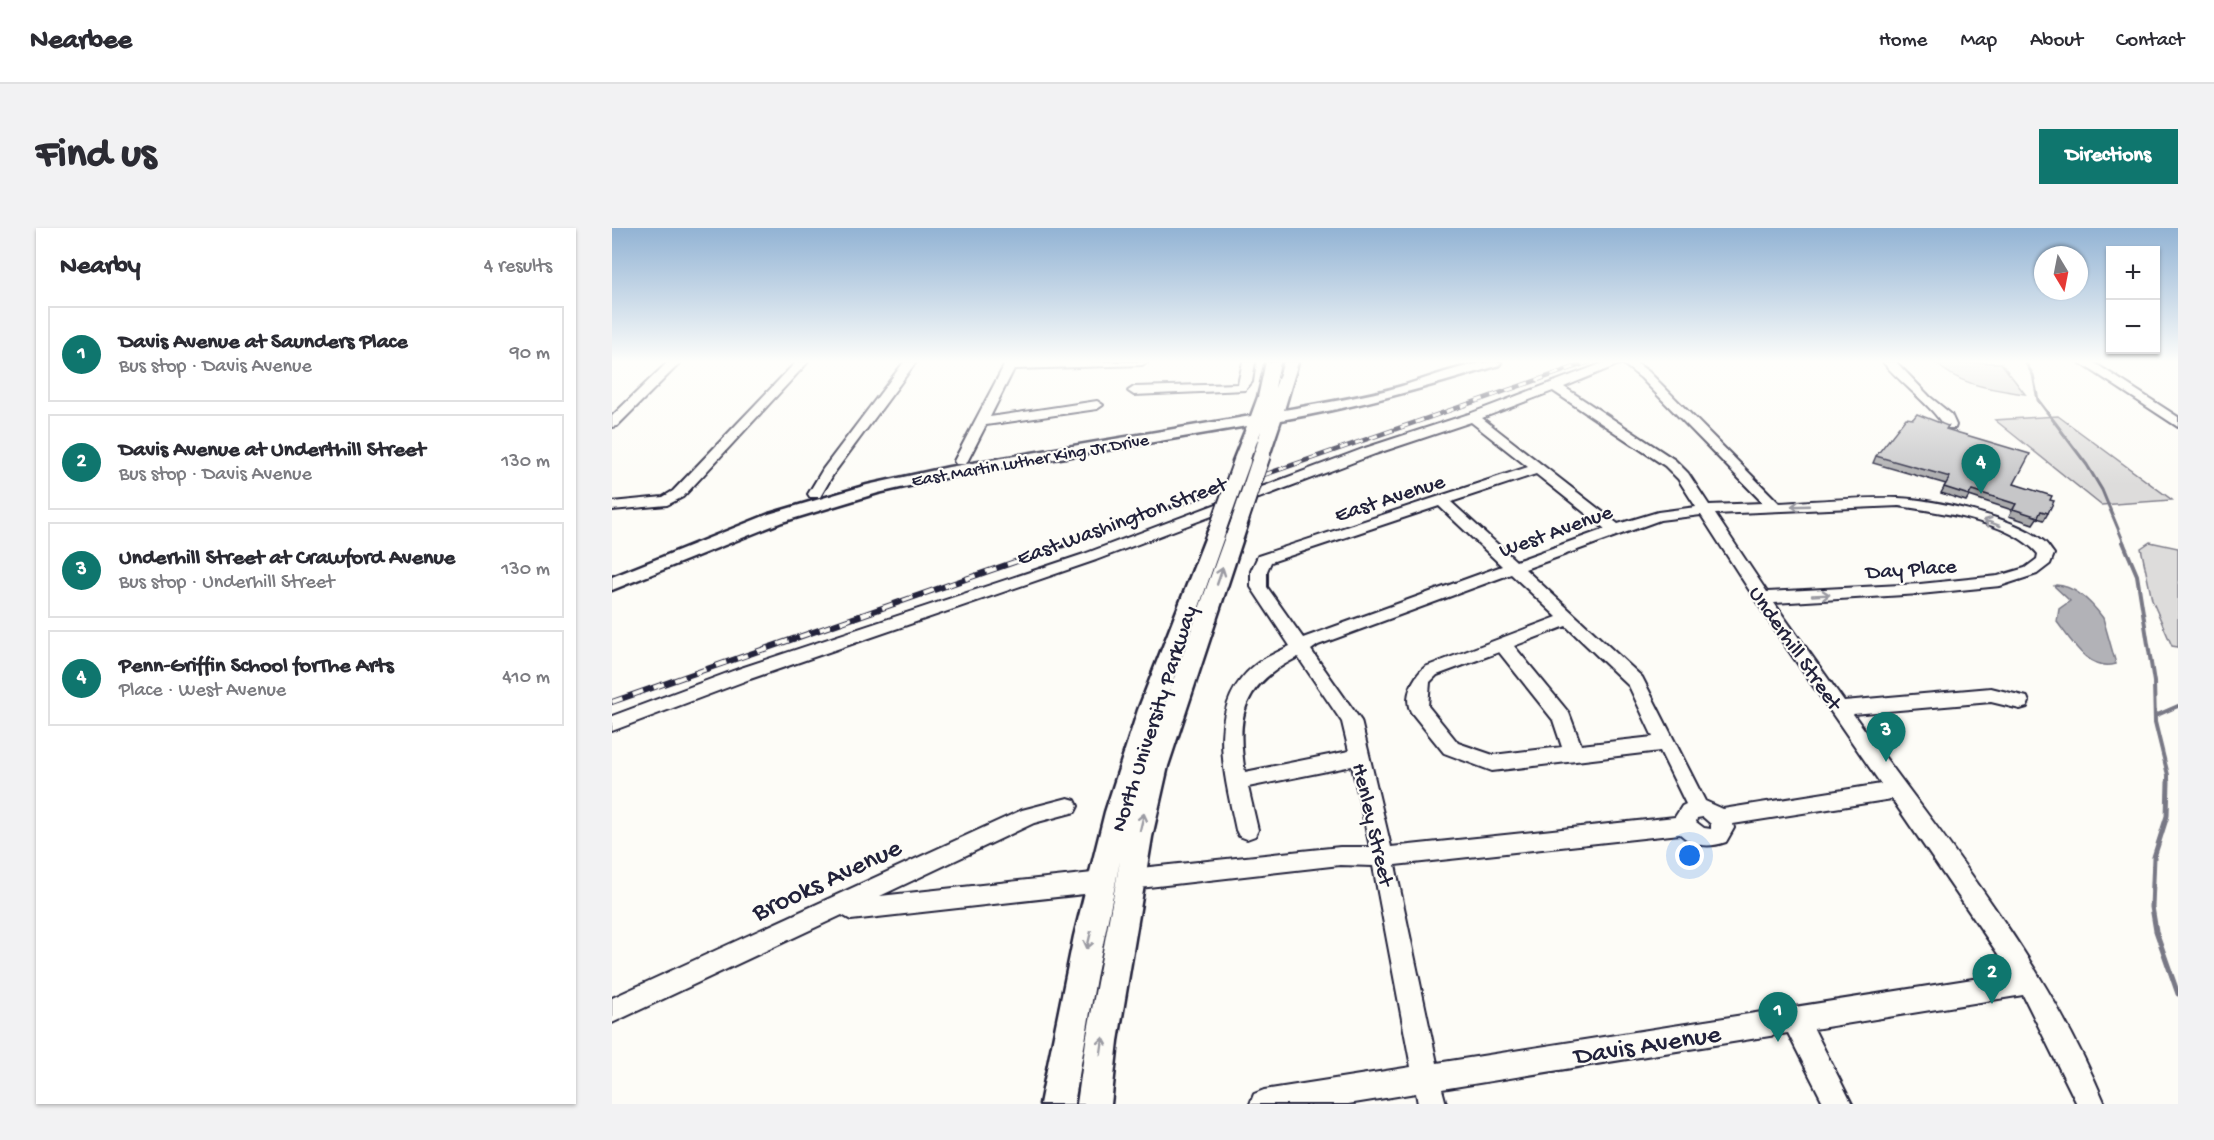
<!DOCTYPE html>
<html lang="en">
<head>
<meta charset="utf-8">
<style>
	body { margin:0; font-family:"Gochi Hand",sans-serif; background:#f2f2f3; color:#2b2b33 }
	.controls { position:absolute; right:18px; top:18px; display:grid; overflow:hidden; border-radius:0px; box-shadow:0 2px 4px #0004 }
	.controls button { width:54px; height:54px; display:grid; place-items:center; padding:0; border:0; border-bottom:2px solid #e1e1e2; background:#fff; color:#2b2b33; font:30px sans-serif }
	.compass { position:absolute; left:1422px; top:18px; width:54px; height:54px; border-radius:50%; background:#fff; box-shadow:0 2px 4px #0004; rotate:170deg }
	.you { position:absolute; left:1078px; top:628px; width:21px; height:21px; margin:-15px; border:4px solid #fff; border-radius:50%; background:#1a73e8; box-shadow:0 0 0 9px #1a73e833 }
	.badge { display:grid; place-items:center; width:39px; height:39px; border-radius:50%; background:#0f766e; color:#fff; font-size:20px; font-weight:700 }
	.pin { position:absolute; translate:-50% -50px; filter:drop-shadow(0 2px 3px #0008) }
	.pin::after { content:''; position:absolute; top:32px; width:21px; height:18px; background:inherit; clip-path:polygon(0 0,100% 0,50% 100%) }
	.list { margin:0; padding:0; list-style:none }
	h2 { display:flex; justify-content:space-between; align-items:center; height:78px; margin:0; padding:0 24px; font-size:26px }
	h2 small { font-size:20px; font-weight:400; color:#7c7c81 }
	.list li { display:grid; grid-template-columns:39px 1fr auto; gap:18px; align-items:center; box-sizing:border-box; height:96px; margin:0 12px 12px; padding:0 12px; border:2px solid #e1e1e2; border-radius:0px }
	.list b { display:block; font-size:22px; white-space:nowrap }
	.list p { margin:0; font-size:20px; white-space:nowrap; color:#7c7c81 }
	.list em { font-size:20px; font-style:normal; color:#7c7c81 }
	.map { position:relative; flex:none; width:1566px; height:876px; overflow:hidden; border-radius:0px }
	header { display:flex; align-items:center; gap:36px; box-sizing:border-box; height:84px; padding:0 30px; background:#fff; border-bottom:2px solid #e1e1e2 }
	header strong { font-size:28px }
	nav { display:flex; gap:33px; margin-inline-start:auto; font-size:21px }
	.intro { display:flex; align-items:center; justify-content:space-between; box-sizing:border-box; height:144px; padding:0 36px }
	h1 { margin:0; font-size:42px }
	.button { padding:15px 27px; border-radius:0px; background:#0f766e; color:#fff; font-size:21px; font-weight:700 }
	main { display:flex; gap:36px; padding:0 36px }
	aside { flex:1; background:#fff; border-radius:0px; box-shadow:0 2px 4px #0004 }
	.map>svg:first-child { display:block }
	.green { fill:#dddcdb; stroke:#807f8b; stroke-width:1.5 }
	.water { fill:#b2b2b7; stroke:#787885; stroke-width:1.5 }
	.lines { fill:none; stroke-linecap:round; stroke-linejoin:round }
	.stream-far2 { stroke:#787885; stroke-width:3 }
	.stream-far1 { stroke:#787885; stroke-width:4 }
	.stream { stroke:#787885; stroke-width:5 }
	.minor-casing { stroke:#22223b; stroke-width:4 }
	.major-casing { stroke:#22223b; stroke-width:5 }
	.minor { fill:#fdfcf7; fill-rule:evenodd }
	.major { fill:#fdfcf7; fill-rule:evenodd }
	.rail-far1-casing { stroke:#22223b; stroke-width:4.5 }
	.rail-casing { stroke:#22223b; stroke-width:6 }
	.rail-far1 { stroke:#fdfcf7; stroke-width:3; stroke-dasharray:8; stroke-linecap:butt }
	.rail { stroke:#fdfcf7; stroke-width:4; stroke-dasharray:11; stroke-linecap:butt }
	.major-bridge-casing { stroke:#22223b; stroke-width:20; stroke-linecap:butt }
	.major-bridge { stroke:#fdfcf7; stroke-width:16 }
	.wall { fill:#aaaaac; stroke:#22223b; stroke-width:1.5 }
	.building { fill:#c6c6c8; stroke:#22223b; stroke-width:1.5 }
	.oneway { stroke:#9a9aa2 }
	.labels { text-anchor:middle; stroke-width:4.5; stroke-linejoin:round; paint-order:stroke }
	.far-street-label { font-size:18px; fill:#22223b; stroke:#fdfcf7 }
	.street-label { font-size:22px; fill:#22223b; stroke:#fdfcf7 }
	.near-street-label { font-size:27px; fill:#22223b; stroke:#fdfcf7 }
</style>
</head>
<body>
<header>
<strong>Nearbee</strong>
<nav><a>Home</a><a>Map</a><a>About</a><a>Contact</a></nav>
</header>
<div class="intro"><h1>Find us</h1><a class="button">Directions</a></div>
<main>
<aside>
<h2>Nearby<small>4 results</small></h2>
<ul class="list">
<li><span class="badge">1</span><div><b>Davis Avenue at Saunders Place</b><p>Bus stop · Davis Avenue</p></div><em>90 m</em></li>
<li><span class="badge">2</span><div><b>Davis Avenue at Underthill Street</b><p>Bus stop · Davis Avenue</p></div><em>130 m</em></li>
<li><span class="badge">3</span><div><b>Underhill Street at Crawford Avenue</b><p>Bus stop · Underhill Street</p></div><em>130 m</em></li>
<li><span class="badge">4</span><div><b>Penn-Griffin School forThe Arts</b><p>Place · West Avenue</p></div><em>410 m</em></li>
</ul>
</aside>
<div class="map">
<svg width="1566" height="876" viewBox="0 0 1566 876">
	<rect width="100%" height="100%" fill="#fdfcf7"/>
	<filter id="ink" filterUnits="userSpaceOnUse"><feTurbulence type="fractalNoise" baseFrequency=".0167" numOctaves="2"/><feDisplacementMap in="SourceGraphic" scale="12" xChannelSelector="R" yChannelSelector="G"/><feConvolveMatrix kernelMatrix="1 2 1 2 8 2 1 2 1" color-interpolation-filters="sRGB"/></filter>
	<g filter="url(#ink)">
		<g class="green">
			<path d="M1323,134l66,1 24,31c-32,-5 -66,-8 -90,-32z"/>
			<path d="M1446,188l114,84 -71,5 -106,-85z"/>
			<path d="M1538,314l28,6v99l-6,-1 -20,-46 -11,-52z"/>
		</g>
		<path class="water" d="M1444,357c19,1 36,18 47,33l13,46c-28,8 -45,-24 -59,-42l2,-13 11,-8 -16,-15z"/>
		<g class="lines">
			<path class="stream-far2" d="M1413,134l8,13 5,25 49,65 15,25 22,53"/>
			<g class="stream-far1">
				<path d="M1511,314l14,33 17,107 1,40 13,53v9"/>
				<path d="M1543,488l23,-10"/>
			</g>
			<path class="stream" d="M1556,554l-1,34 -13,41 -2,50 4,24 22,63"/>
			<defs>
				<g id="minor">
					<path d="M56,134h13l-64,64 -5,1v-11z"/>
					<path d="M184,134h12l-125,135 -16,8 -55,5v-8l51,-5 10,-6z"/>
					<path d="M292,134h12l-82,111 -14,24h-10l-2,-3 15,-25z"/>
					<path d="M394,134h142l-6,3 -128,4 -24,48 107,-16 6,4 -6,4 -111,16 -20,39h-10l-2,-3z"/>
					<path d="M631,134h12l-3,20 -7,8 -111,5 -6,-4 6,-4 104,-3z"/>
					<path d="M994,134h29l14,10 130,131c39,-2 80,-6 119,-5 35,1 118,20 144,42 5,3 8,9 12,14l-4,10 -13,10 -37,12 -80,8 -146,9 70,98 147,-13 36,9 2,5 -2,5 -7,2 -29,-7 -138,12c91,125 192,246 252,390h-28l-54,-109 -209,34 38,75h-28l-36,-71 -346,56 4,15h-28l-2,-11 -68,11h-98l4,-10 10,-4 147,-23 -38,-201 -33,-1 -209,24 -8,-3 -3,-7 3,-7 8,-3 209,-22h30l-18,-81 -104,21 10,43 -3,6 -8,3 -8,-3 -3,-6c-11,-54 -32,-123 18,-164 11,-9 24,-14 36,-20l-39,-59v-16l7,-15 270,-89 -57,-45 -96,32 -279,106 -346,119 -138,52v-15l126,-47 346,-115 281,-106 104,-34zM1010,135l19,15 122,125 -54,2 -21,-32 -13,-13 -111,-73zM941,163l112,75 13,13 18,28 -38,5 -40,12 -136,-106zM924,246l69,55 -89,32 -65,-59zM827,278l63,60 -199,72 -36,-51v-16l4,-9zM1287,278c40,6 112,15 139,48l-1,5 -12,9 -27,8 -78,8 -153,8 -52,-78zM1089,287l79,123 101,146 -158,25 -18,-8 -63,-124 -117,-108 135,-49zM899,346l46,43 -132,50c-12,10 -22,30 -14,45l33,41 48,18 168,-20 26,53 -4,2 -7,11 -284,30 -30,-126 -50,-71 7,-5zM954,398l63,60 24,51 -72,8 -12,-32 -55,-67zM887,424l54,68 9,27 -69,8 -35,-12 -30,-37 2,-24 7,-7zM686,429l44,65 7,29 -104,21c-10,-58 -1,-88 53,-115zM1280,571l119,174 -574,90 -42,-198 285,-31c14,13 29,14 46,8l8,-14 -1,-4zM1091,589l8,7v5l-7,-1 -8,-6 1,-4z"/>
					<path d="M1271,134h13l34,35 21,17 5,11 -1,3h-10c-12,-22 -44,-44 -62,-66z"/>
					<path d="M1467,134h14l85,55v10z"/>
					<path d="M456,570l7,2 3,6 -3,6 -41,11 -154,73 222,-24 8,3 3,7 -3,7 -8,3 -251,28 -9,-5 -230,108v-25l410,-188z"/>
				</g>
				<g id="major">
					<path d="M654,134h14l-5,26 9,-26h14l-14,48c40,-7 80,-13 118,-24 33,-10 65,-24 99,-24l-2,3c-73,23 -143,42 -218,55l-13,39h-12l-2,-4 7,-24 -13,34h-12l-3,-4 14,-35 -298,51 -71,16 -96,29 -170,68v-13l157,-63 98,-29 82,-18 302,-51 7,-19z"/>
					<path d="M627,289l7,2 2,4 -80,243 -16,71 -34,204 -7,63h-34l9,-63 34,-180 -24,117 -22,126h-34l34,-168 31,-124 33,-102 70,-179 2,-4h14l2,4 -74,208 78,-216 2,-4z"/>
				</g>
			</defs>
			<use href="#minor" class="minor-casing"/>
			<use href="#major" class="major-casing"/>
			<use href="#minor" class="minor"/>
			<use href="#major" class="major"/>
			<defs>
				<path id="rail-far1" d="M456,315l521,-181"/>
				<path id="rail" d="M0,474l460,-160"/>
			</defs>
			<use href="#rail-far1" class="rail-far1-casing"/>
			<use href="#rail" class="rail-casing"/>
			<use href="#rail-far1" class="rail-far1"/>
			<use href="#rail" class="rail"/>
			<defs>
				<g id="major-bridge">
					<path d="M627,295l23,-68"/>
					<path d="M605,303l25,-70"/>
				</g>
			</defs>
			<use href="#major-bridge" class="major-bridge-casing"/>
			<use href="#major-bridge" class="major-bridge"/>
		</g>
		<path class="wall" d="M1336,198l-2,3 68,55 36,16 -2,13 -4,7 -7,-2 -4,6 -24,-8 3,-6 -43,-14 -3,5 -25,-8 5,-9 -73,-21 3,-7z"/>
		<path class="building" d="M1305,186l31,12 -2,3 84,25 -16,30 38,12 -2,4 4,1 -6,12 -7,-2 -3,6 -25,-8 3,-5 -44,-14 -3,5 -25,-8 6,-10 -74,-21 30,-38 7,1z"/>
		<defs><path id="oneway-shaft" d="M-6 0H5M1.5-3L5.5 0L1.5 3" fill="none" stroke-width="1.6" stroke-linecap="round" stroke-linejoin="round" transform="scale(1.5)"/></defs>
		<g class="oneway">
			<use href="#oneway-shaft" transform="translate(1188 278) rotate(178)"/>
			<use href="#oneway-shaft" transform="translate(1380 295) rotate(-160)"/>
			<use href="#oneway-shaft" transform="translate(608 348) rotate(-71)"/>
			<use href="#oneway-shaft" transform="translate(1209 367) rotate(-3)"/>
			<use href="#oneway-shaft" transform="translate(530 594) rotate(-77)"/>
			<use href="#oneway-shaft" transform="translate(477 712) rotate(103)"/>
			<use href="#oneway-shaft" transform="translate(490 818) rotate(-82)"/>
		</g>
	</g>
	<linearGradient id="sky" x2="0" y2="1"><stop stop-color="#92b3d4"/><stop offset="0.52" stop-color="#fefefb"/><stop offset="1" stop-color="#fefefb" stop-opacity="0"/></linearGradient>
	<rect width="1566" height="257" fill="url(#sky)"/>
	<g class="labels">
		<g class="far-street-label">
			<text transform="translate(418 231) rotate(-10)" y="6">East Martin Luther King Jr Drive</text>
		</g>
		<g class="street-label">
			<text transform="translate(777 268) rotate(-18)" y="8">East Avenue</text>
			<text transform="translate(509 291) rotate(-20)" y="8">East Washington Street</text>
			<text transform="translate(943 301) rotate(-20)" y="8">West Avenue</text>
			<text transform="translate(1299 339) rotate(-4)" y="8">Day Place</text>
			<text transform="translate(1185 419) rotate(55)" y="8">Underhill Street</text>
			<text transform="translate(540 490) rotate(-72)" y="8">North University Parkway</text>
			<text transform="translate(763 596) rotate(77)" y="8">Henley Street</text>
		</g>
		<g class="near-street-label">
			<text transform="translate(214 650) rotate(-25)" y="9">Brooks Avenue</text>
			<text transform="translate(1035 815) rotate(-9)" y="9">Davis Avenue</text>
		</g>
	</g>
</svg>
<div class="controls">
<button>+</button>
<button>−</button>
</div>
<svg class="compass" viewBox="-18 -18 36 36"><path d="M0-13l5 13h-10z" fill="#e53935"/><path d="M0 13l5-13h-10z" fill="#7c7c81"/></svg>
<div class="you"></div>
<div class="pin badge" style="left:1166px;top:814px">1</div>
<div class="pin badge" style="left:1380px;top:776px">2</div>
<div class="pin badge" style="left:1274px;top:534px">3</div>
<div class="pin badge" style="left:1369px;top:266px">4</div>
</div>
</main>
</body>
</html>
